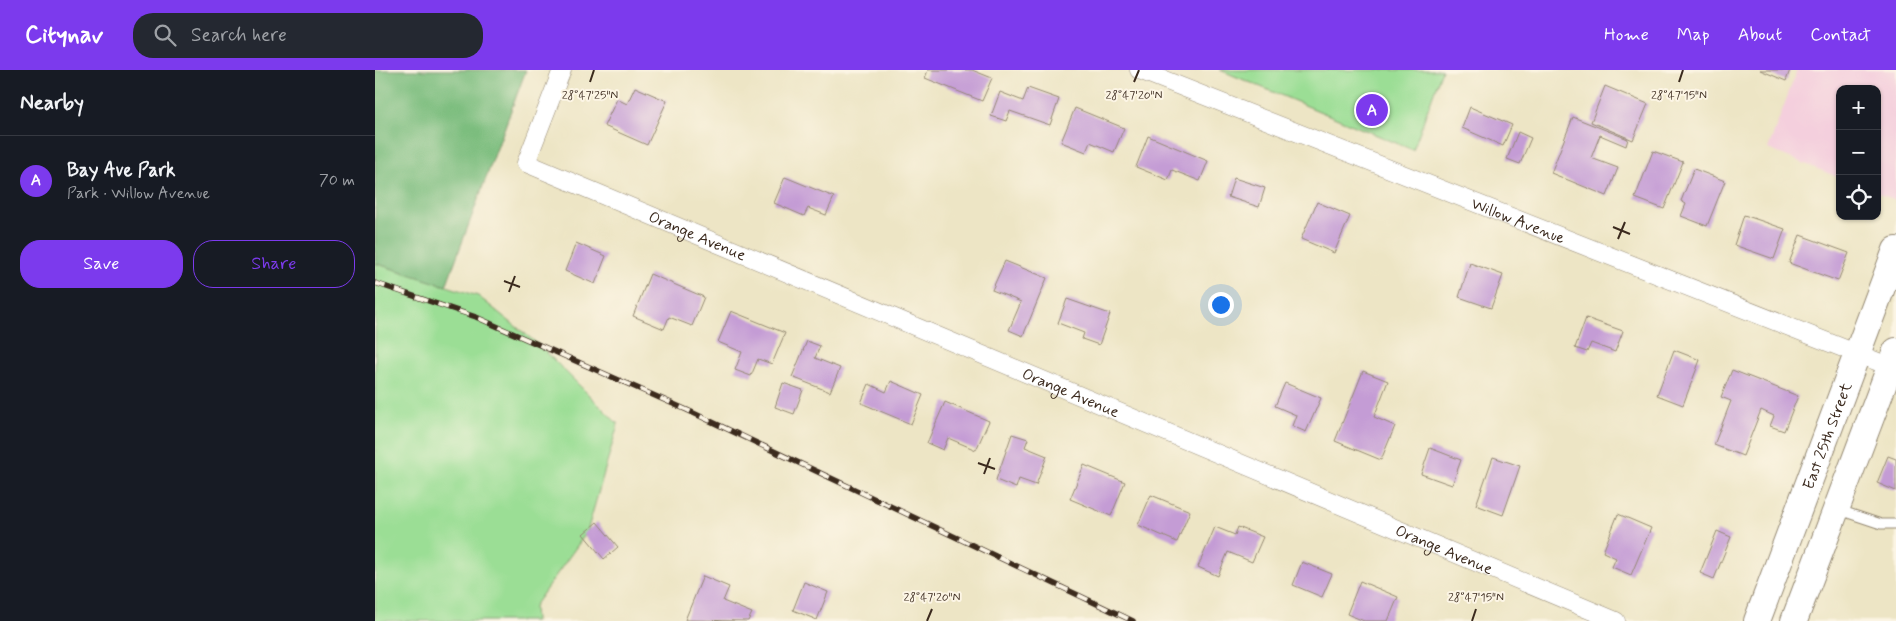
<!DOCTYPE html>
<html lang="en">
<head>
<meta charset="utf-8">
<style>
	body { margin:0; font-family:Mynerve,sans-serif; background:#242831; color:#f1f3f6 }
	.controls { position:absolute; right:15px; top:15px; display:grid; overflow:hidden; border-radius:10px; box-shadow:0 1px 4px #0004 }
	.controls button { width:45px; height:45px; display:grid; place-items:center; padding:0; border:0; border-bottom:1px solid #363941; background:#171b24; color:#f1f3f6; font:25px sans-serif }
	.you { position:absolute; left:845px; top:234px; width:18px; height:18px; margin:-12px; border:4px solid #fff; border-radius:50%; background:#1a73e8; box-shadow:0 0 0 8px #1a73e833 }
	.badge { display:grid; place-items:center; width:32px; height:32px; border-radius:50%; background:#7c3aed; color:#fff; font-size:16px; font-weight:700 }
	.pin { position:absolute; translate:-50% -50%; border:2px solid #fff; box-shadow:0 1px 5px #0006 }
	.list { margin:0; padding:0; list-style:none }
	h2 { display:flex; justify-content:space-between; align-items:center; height:65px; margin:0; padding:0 20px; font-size:21px }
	h2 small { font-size:16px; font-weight:400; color:#9ea1a6 }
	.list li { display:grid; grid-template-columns:32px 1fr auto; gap:15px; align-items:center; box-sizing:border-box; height:90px; padding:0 20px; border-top:1px solid #363941 }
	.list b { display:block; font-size:19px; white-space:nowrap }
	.list p { margin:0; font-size:16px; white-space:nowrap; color:#9ea1a6 }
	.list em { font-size:16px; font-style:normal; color:#9ea1a6 }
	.actions { display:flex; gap:10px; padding:15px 20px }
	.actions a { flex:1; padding:11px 0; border:1px solid #7c3aed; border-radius:20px; text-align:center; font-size:18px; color:#7c3aed }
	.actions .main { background:#7c3aed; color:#fff }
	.icon { flex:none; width:28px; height:28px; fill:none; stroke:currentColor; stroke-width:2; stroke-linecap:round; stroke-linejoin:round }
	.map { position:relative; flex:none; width:1521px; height:551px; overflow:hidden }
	header { display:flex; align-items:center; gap:30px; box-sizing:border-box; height:70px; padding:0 25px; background:#7c3aed; color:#fff }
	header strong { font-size:24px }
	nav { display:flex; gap:28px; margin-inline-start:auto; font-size:18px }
	.search { width:350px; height:45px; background:#242831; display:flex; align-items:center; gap:12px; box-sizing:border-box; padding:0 18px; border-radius:20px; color:#9ea1a6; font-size:19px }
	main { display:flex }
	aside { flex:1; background:#171b24 }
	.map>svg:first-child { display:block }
	.built { fill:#f4cfdd }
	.green { fill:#9bde95; stroke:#6b845a }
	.forest { fill:#7cbd7e; stroke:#5c744e }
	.building { fill:#c49cd5 }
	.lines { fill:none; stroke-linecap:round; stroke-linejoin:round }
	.lane-casing { stroke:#948872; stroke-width:11 }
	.street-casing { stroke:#948872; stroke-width:19 }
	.primary-casing { stroke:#948872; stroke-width:28 }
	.lane { stroke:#fff; stroke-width:9 }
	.street { stroke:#fff; stroke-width:18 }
	.primary { stroke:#fff; stroke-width:26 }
	.rail-casing { stroke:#3b2a1e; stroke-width:5.5 }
	.rail { stroke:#fcf5e5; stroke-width:4; stroke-dasharray:11; stroke-linecap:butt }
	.ticks { fill:none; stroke:#3b2a1e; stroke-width:2 }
	.labels { text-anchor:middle; stroke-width:4; stroke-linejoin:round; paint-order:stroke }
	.street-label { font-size:16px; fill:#3b2a1e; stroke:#fcf5e5 }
	.ticks-label { font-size:12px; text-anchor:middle; fill:#3b2a1e; stroke:#fcf5e5; stroke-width:4; stroke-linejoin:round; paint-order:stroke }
</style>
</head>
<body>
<header>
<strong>Citynav</strong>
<div class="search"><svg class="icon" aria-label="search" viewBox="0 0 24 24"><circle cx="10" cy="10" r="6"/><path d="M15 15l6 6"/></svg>Search here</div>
<nav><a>Home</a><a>Map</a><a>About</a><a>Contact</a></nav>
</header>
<main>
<aside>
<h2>Nearby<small></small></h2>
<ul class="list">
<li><span class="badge">A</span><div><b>Bay Ave Park</b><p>Park · Willow Avenue</p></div><em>70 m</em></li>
</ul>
<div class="actions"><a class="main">Save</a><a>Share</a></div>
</aside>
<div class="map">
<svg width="1521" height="551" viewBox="0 0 1521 551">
	<rect width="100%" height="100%" fill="#fcf5e5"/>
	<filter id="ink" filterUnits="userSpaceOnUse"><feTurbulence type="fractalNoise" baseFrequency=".02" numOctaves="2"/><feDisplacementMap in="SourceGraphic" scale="10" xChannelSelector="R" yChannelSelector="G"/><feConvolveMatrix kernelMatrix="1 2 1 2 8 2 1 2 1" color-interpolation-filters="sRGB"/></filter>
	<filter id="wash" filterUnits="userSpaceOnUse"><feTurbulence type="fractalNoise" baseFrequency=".0096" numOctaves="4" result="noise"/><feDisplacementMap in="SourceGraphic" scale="20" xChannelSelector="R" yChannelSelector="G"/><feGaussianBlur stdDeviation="1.12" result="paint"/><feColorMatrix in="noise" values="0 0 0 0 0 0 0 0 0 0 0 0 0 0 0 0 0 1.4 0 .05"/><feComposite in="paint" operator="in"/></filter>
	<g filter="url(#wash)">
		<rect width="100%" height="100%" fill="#ede5c5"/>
		<path class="built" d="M1422,0h99v130l-19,-7v-104h-37v89l-72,-29z"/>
		<g class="green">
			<path d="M845,0h222l-29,80z"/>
			<path d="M0,193l103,33 61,49 79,79 -31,108 -53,74 1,15h-160z"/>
		</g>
		<path class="forest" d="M0,0h151l-80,216 -71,-23z"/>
		<g id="blocks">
			<g class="building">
				<path d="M553,0h44l20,8 -10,23 -57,-23z"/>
				<path d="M1385,0h30l-4,11z"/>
				<path d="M1230,16l43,18 -15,36 -42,-18z"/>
				<path d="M260,17l32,14 -20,44 -43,-19 13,-27 10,5z"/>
				<path d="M653,18l31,11 -9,26 -40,-14 -4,10 -15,-5 9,-24 23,9z"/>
				<path d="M1095,37l42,18 -9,21 -41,-18z"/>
				<path d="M700,38l49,20 -10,24 -24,-10 -4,10 -25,-10z"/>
				<path d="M1198,47l55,22 -2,7 -26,-11 -9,23 27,10 -11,28 -56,-23z"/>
				<path d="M1143,62l13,6 -11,26 -13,-5z"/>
				<path d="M773,66l60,25 -8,20 -28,-11 -4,10 -32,-13z"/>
				<path d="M1278,81l30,11 -19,47 -29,-11z"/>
				<path d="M1319,99l31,12 -18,45 -26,-10 5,-12 -5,-3z"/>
				<path d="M410,107l49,20 -8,18 -18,-7 -4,8 -30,-13z"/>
				<path d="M859,108l31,10 -6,19 -31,-10z"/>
				<path d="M942,132l33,14 -16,37 -33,-14z"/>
				<path d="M1369,145l41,14 -11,30 -40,-14z"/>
				<path d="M1425,165l49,18 -11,28 -49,-18z"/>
				<path d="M201,173l30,13 -11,28 -30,-13z"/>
				<path d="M630,191l42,17 -24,58 -14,-6 12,-28 -29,-12z"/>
				<path d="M1095,193l33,12 -12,33 -32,-11z"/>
				<path d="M275,204l54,23 -12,29 -23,-9 -5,12 -31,-13z"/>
				<path d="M692,229l43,15 -11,31 -17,-6 2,-6 -26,-10z"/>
				<path d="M356,241l54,22 -13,31 -14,-5 -7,17 -16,-6 7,-18 -24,-10z"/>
				<path d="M1211,248l37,13 -8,21 -24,-9 -4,9 -12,-4z"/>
				<path d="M432,271l13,5 -5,12 25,10 -10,24 -38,-15z"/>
				<path d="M1299,280l26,10 -17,45 -26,-10z"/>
				<path d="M1357,300l66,26 -14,35 -14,-5 4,-10 -13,-6 -18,46 -29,-11 17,-44 -10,-4z"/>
				<path d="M988,301l25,10 -14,36 21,9 -14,34 -46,-19z"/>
				<path d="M516,311l32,14 -12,29 -50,-21 8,-19 17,8z"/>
				<path d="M408,313l20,7 -9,24 -19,-7z"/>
				<path d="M910,313l36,15 -15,34 -14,-6 4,-11 -21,-9z"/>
				<path d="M570,332l44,19 -13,29 -28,-12 -5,12 -16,-7z"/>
				<path d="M637,364l16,5 -3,8 22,9 -11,29 -17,-6 -3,9 -20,-8z"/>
				<path d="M1055,378l31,12 -9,25 -31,-11z"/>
				<path d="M1513,386l8,3v32l-19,-8z"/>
				<path d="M1118,387l27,9 -17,49 -27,-10z"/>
				<path d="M709,395l41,17 -14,34 -41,-17z"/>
				<path d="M776,425l39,16 -13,31 -39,-17z"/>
				<path d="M1243,444l33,14 -20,47 -19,-8 4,-9 -13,-6z"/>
				<path d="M222,452l21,25 -14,12 -21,-25z"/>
				<path d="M840,457l20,8 3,-8 25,10 -11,25 -24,-10 -10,24 -20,-9z"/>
				<path d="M1342,461l14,6 -17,42 -14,-6z"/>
				<path d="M927,492l30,12 -10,23 -29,-12z"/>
				<path d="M328,506l26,11 -6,14 29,12 -4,8 -63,-1z"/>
				<path d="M985,511l38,16 -10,24h-24l-17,-7z"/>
				<path d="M429,512l24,10 -11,28 -24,-10z"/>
			</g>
		</g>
	</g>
	<g filter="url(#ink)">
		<use href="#blocks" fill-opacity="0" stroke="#948872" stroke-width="1"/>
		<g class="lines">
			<defs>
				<path id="lane" d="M1464,440l42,14h15"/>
				<g id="street">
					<path id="s1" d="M187,0l-36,93 1090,458"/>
					<path id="s2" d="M764,0l757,299"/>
				</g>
				<g id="primary">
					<path id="s3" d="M1382,551l139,-371"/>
					<path d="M1419,551l102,-270"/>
				</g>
			</defs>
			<use href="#lane" class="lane-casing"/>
			<use href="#street" class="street-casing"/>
			<use href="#primary" class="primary-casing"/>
			<use href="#lane" class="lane"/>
			<use href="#street" class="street"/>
			<use href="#primary" class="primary"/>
			<defs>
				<path id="rail" d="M0,213l101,34 211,93 446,211"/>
			</defs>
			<use href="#rail" class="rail-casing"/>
			<use href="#rail" class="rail"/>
		</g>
	</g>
	<path class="ticks" d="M215,12l4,-12M759,12l5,-12M1304,12l4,-12M1238,157l17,7M1243,169l7,-17M129,211l16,6M134,222l6,-16M603,393l17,6M609,404l6,-16M552,551l5,-12M1097,551l4,-12"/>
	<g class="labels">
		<g class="street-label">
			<text dy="6" stroke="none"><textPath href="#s2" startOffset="408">Willow Avenue</textPath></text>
			<text dy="6" stroke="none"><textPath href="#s1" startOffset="286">Orange Avenue</textPath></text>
			<text dy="6" stroke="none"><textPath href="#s1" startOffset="691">Orange Avenue</textPath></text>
			<text dy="6" stroke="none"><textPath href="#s3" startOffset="198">East 25th Street</textPath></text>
			<text dy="6" stroke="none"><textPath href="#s1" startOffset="1096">Orange Avenue</textPath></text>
		</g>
	</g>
	<g class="ticks-label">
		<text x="759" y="29">28°47'20"N</text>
		<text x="215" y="29">28°47'25"N</text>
		<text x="1304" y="29">28°47'15"N</text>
		<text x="557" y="531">28°47'20"N</text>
		<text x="1101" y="531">28°47'15"N</text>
	</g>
</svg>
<div class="controls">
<button>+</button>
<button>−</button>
<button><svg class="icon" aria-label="locate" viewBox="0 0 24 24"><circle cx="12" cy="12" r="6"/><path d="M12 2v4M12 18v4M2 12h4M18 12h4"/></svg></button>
</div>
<div class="you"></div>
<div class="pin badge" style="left:997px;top:40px">A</div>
</div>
</main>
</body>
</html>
